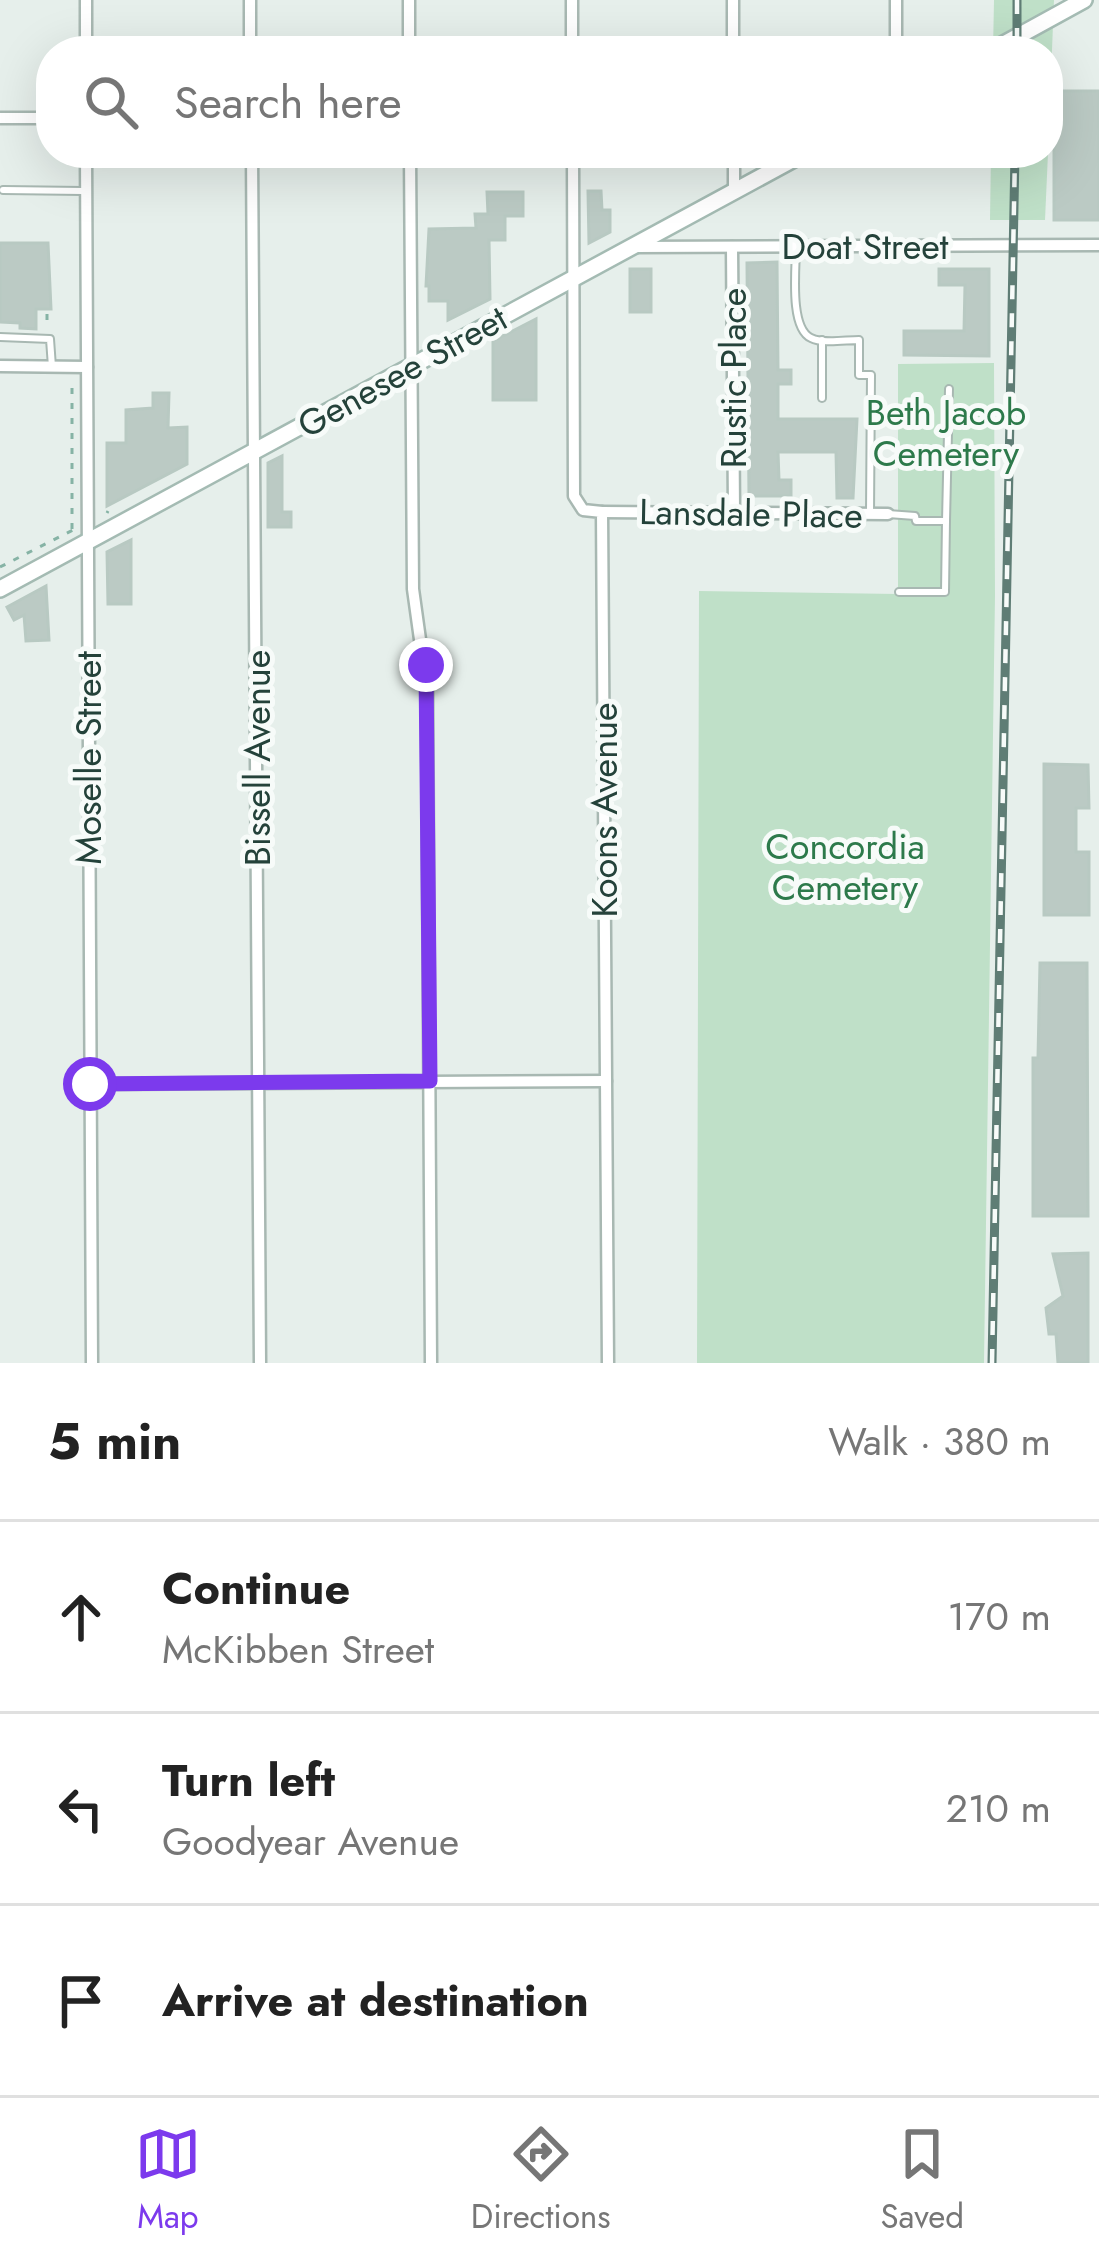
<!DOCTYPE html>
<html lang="en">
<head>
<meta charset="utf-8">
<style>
	body { margin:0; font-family:Jost,sans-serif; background:#f2f2f2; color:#222 }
	.stop { position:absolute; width:36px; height:36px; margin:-27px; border:9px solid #7c3aed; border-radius:50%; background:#fff }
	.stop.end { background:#7c3aed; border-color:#fff; box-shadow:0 3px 12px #0008 }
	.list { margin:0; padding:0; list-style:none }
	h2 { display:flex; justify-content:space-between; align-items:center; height:156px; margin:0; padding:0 48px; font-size:51px }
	h2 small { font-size:39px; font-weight:400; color:#767676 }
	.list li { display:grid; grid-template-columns:78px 1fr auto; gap:36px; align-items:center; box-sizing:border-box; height:192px; padding:0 48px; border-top:3px solid #e0e0e0 }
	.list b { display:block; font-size:45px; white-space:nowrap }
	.list p { margin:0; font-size:39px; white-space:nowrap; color:#767676 }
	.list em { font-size:39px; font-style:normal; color:#767676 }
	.icon { flex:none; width:66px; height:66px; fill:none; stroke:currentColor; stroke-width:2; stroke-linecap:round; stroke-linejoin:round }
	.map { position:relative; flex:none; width:1099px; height:1363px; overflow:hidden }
	.search { position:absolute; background:#fff; box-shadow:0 12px 48px #0002; left:36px; right:36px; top:36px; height:132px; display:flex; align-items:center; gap:30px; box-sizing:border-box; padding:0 42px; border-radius:48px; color:#767676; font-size:45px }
	.sheet { height:732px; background:#fff }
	nav { display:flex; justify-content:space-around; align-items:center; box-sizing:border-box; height:168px; border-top:3px solid #e0e0e0; background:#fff; font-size:33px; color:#767676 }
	nav a { display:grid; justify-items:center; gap:6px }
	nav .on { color:#7c3aed }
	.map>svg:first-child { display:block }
	.green { fill:#bfe0c8 }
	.building { fill:#bbcac4; stroke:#b8c9c2; stroke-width:3 }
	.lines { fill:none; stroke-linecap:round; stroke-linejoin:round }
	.lane-casing { stroke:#a8b8b2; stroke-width:10 }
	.street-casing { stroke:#a8b8b2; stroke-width:15 }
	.secondary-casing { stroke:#a4bbb3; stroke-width:20 }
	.path { stroke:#86b3a5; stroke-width:3; stroke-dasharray:6 9; stroke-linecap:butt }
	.lane { stroke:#fff; stroke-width:6 }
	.street { stroke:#fff; stroke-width:10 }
	.secondary { stroke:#fff; stroke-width:15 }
	.rail-casing { stroke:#5f7d75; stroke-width:9 }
	.rail { stroke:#f7fbf9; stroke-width:4.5; stroke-dasharray:14; stroke-linecap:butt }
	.route { stroke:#7c3aed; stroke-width:15 }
	.labels { text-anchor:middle; stroke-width:10; stroke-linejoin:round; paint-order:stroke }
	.street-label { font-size:36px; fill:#24423a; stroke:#f7fbf9 }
	.park-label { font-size:36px; fill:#2d7a4b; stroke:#f7fbf9 }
</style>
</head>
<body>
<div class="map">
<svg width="1099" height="1363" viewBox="0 0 1099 1363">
	<rect width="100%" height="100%" fill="#e6efeb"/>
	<g class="green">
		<path d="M994,0h60l-6,149v-98h-55z"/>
		<path d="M991,153h57l-3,67h-55z"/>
		<path d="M994,363l1,233 -11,767h-287l2,-772 199,3v-230z"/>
	</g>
	<g class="building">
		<rect x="1054" y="91" width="45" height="129"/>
		<path d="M588,191h13l1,19h8v22l-21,11z"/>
		<path d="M487,192h36v24h-18v24h-16l1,59 -42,21v-19h-19v-15h-3l3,-57 47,-1 -1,-14h13z"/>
		<path d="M0,243h48l3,66h-15v20l-16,-1v-5l-20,-1z"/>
		<path d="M777,262l1,108h13v14h-13v35h79l-4,79h-16l-1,-46h-58l1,28h12v16h-42l-2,-233z"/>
		<rect x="630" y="269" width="21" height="43"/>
		<path d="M939,269h50v87l-85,-1v-24h60l1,-46h-26z"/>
		<path d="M536,319v81h-43v-59z"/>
		<path d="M153,393h16l-1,35 19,-1v37l-80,42v-63h19v-33l27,-2z"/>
		<path d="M282,456v56h9v15h-23v-64z"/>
		<path d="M131,540v64h-23l-1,-52z"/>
		<path d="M46,586l3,54 -23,1 -2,-26 -10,5 -7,-13z"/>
		<path d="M1044,764l44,1 1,43h-13v44h13v63h-45z"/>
		<path d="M1040,963h47l1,253h-55v-158h5z"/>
		<path d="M1088,1253v110h-30l-2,-29h-7l-3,-26 17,-12 -10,-42z"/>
	</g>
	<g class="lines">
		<defs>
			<g id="lane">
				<path d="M3,190l80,1"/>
				<path d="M796,246c0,22 -7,82 15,92 12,6 34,2 48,2v35h12l-1,139"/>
				<path d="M0,337l50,2 2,28"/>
				<path d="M822,340v58"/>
				<path d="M888,514l27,2 1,5h30l3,-132"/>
				<path d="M899,592h46l1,-71"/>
			</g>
			<g id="street">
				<path d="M250,0v51"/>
				<path d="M409,0v51"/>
				<path d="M572,0v51"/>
				<path d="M733,0v51"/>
				<path d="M86,51v-51"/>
				<path d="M896,51v-51"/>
				<path d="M0,118h51"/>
				<path d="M86,153l6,1210"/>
				<path d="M252,153l8,1210"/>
				<path d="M410,153l3,436 14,101 4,673"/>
				<path d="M573,153l1,343 9,14 19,2 6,851"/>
				<path d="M734,153v39"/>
				<path d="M634,247l465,-2"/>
				<path d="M732,247l2,263"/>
				<path d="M0,366l87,1"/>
				<path d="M602,512l286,2"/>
				<path d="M90,1084l516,-3"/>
			</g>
			<g id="secondary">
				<path d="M991,51l93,-51"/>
				<path d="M0,589l805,-436"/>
			</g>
		</defs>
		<use href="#lane" class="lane-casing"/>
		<use href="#street" class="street-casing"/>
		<use href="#secondary" class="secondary-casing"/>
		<g class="path">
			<path d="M47,314v14"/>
			<path d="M107,513l1,-2"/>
			<path d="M72,529v-148"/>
			<path d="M0,567l77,-39"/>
		</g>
		<use href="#lane" class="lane"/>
		<use href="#street" class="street"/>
		<use href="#secondary" class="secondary"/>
		<defs>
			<g id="rail">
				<path d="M1017,0v51"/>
				<path d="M992,1363l23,-1210"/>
			</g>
		</defs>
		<use href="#rail" class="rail-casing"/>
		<use href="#rail" class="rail"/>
	</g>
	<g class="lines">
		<path class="route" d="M90,1084l340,-3 -4,-416"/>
	</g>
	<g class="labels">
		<g class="street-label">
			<text x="865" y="259">Doat Street</text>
			<text transform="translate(402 371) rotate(-29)" y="13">Genesee Street</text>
			<text transform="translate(733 378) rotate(-90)" y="13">Rustic Place</text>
			<text transform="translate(751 513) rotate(1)" y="13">Lansdale Place</text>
			<text transform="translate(88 758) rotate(-90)" y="13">Moselle Street</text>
			<text transform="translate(257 758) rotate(-90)" y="13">Bissell Avenue</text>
			<text transform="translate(604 810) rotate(-90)" y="13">Koons Avenue</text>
		</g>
		<g class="park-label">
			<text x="946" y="425">Beth Jacob<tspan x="946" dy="41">Cemetery</tspan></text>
			<text x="845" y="859">Concordia<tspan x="845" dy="41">Cemetery</tspan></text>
		</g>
	</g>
</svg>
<div class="stop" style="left:90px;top:1084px"></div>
<div class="stop end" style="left:426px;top:665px"></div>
<div class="search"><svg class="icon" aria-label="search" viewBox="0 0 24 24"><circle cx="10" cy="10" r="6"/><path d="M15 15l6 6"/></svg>Search here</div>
</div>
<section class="sheet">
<h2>5 min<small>Walk · 380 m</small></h2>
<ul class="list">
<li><svg class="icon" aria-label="ahead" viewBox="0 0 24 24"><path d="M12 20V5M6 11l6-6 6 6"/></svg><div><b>Continue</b><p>McKibben Street</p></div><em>170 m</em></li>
<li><svg class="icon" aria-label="left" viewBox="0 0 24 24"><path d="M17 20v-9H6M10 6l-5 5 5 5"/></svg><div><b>Turn left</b><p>Goodyear Avenue</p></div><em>210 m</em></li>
<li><svg class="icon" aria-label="arrive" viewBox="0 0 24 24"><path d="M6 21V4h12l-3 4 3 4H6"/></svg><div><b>Arrive at destination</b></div></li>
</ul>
</section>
<nav>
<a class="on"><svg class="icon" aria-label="map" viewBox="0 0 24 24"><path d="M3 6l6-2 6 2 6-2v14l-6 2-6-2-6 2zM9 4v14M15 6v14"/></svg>Map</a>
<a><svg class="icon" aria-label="directions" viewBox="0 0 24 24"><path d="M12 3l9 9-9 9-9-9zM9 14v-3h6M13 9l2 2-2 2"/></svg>Directions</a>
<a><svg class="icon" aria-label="saved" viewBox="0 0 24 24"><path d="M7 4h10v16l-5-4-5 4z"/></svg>Saved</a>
</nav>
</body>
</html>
